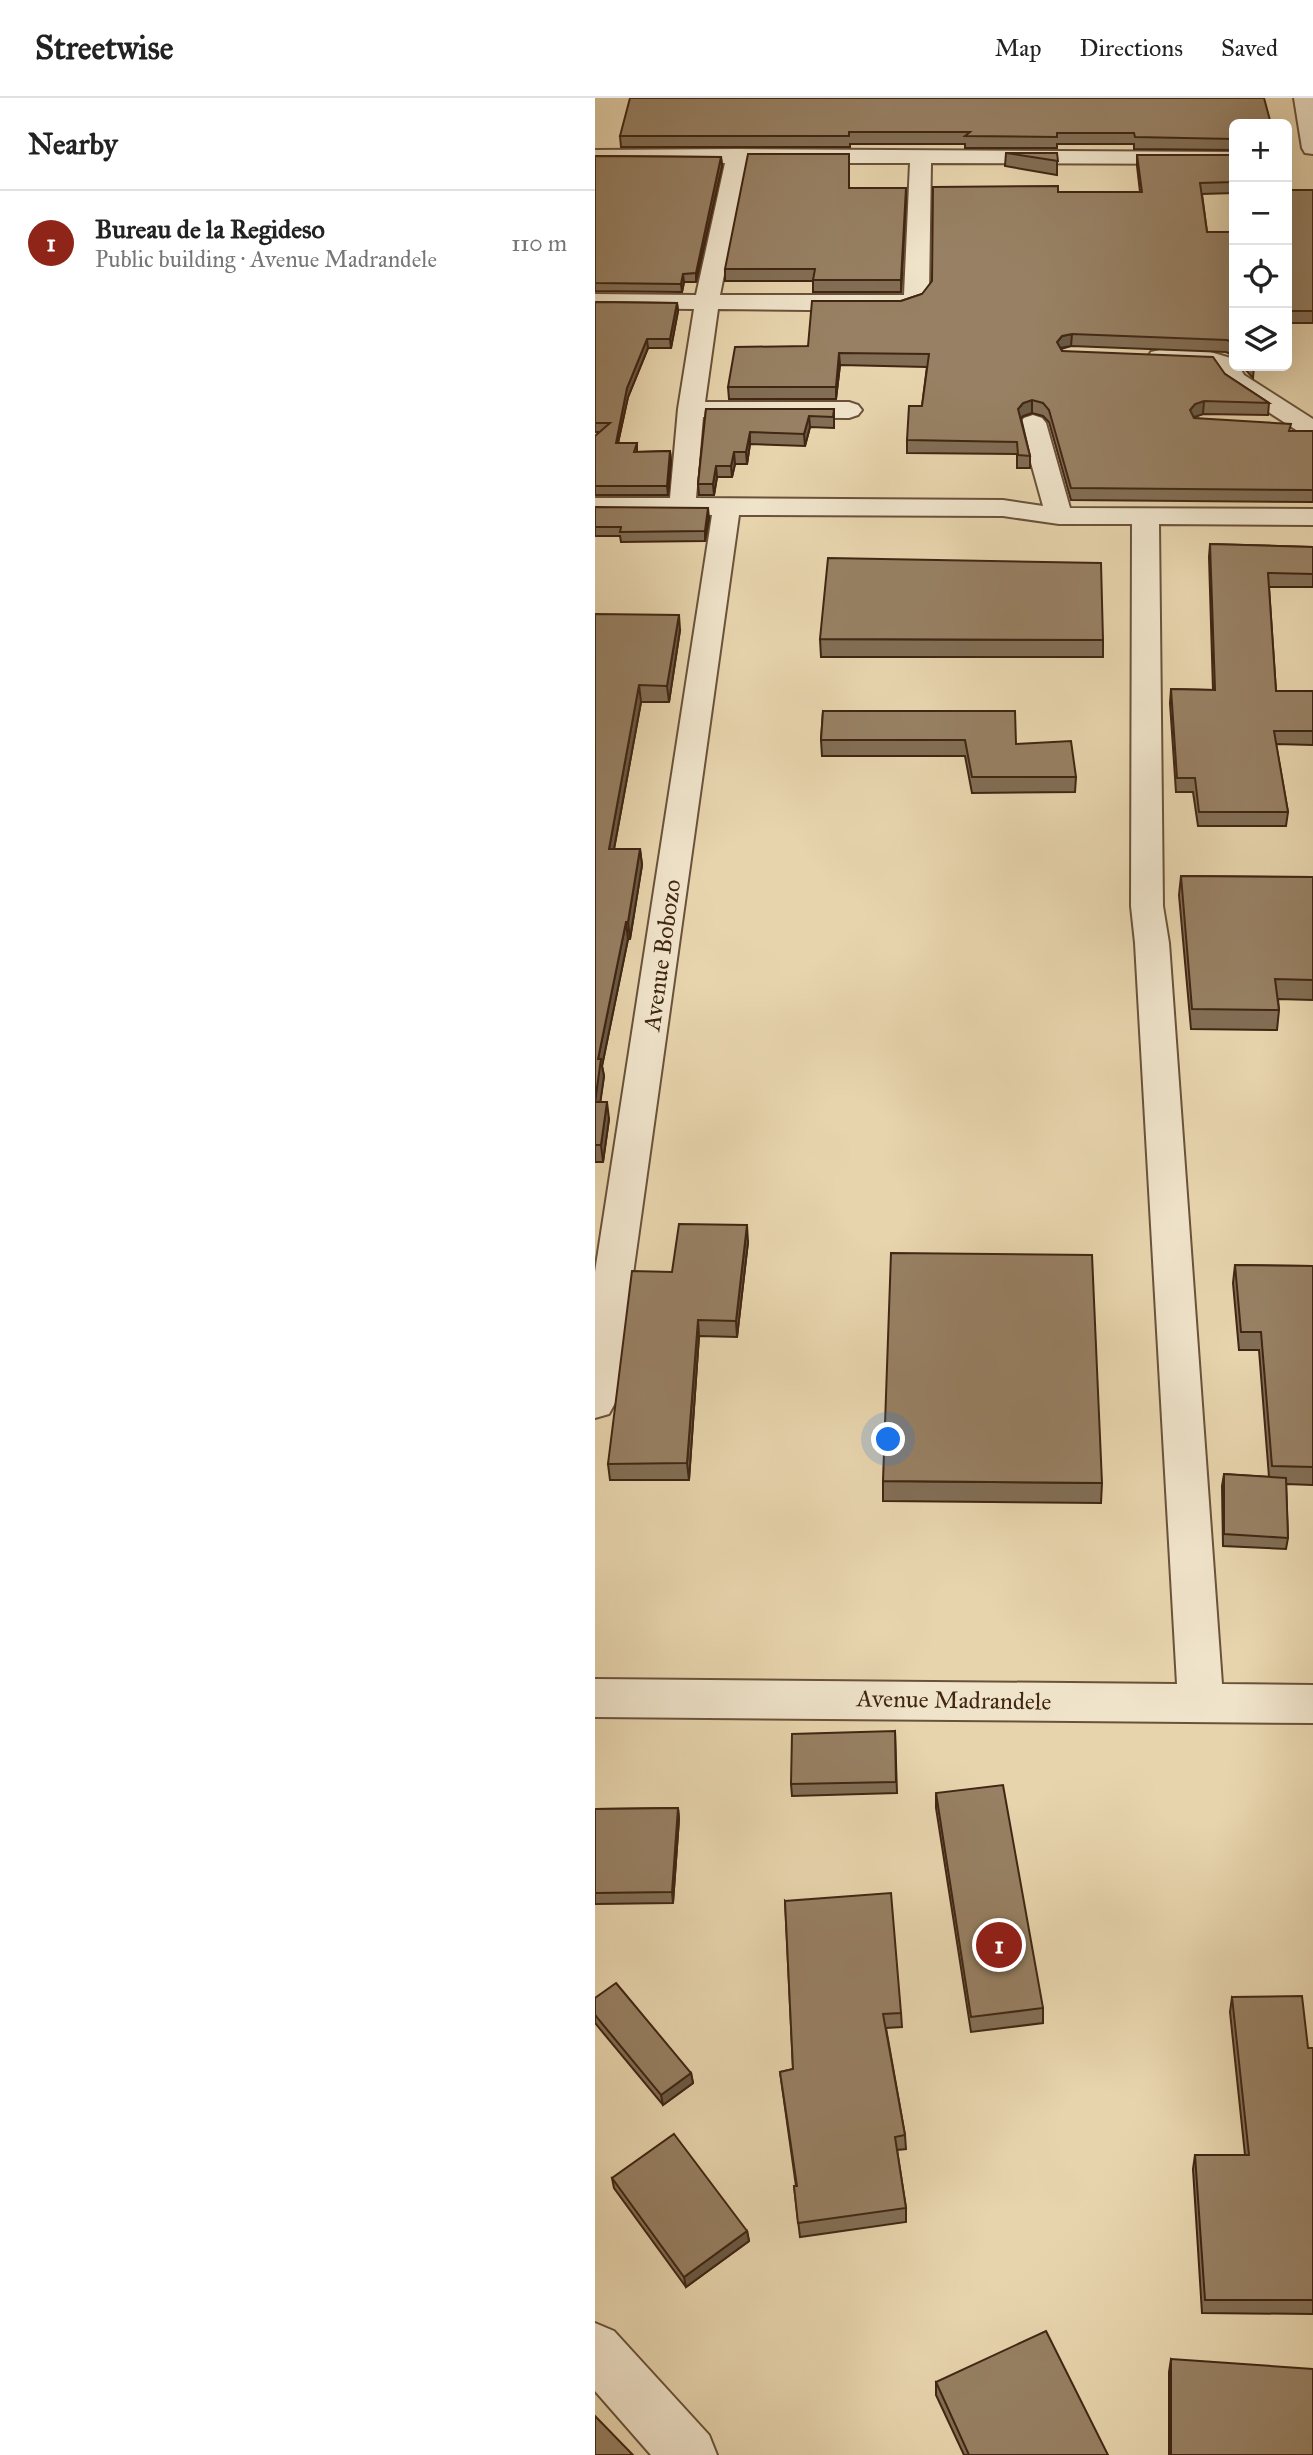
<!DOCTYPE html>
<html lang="en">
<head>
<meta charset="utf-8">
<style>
	body { margin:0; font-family:"IM FELL Great Primer",serif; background:#f6f6f6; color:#222 }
	.controls { position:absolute; right:21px; top:21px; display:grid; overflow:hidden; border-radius:10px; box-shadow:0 7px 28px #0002 }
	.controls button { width:63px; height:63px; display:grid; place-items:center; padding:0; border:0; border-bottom:2px solid #e0e0e0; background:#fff; color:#222; font:35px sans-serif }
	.you { position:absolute; left:294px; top:1342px; width:24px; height:24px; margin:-18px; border:5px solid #fff; border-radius:50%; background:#1a73e8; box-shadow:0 0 0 10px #1a73e833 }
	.badge { display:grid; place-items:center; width:46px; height:46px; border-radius:50%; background:#8f2418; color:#fff; font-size:23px; font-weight:700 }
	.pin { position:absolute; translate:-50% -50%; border:4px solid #fff; box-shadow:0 2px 7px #0006 }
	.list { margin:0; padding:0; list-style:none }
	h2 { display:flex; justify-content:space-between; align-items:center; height:91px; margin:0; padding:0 28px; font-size:30px }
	h2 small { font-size:23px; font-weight:400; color:#767676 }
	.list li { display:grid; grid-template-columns:46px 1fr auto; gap:21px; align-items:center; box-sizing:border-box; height:105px; padding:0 28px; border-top:2px solid #e0e0e0 }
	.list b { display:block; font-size:26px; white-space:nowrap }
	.list p { margin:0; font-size:23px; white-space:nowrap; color:#767676 }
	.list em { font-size:23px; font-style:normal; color:#767676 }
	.icon { flex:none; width:38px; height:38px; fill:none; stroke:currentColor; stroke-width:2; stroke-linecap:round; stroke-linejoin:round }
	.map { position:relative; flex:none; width:718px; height:2357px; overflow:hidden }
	header { display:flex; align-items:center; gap:42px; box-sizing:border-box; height:98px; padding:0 35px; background:#fff; border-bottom:2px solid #e0e0e0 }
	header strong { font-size:33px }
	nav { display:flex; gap:38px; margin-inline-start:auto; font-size:24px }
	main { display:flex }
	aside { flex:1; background:#fff }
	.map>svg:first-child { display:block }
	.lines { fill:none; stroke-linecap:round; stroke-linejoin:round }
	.minor-casing { stroke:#6a523a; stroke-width:4 }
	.minor { fill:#efe3ca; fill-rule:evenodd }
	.wall { fill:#826e55; stroke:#402613; stroke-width:2 }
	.shaded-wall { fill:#6a5a45; stroke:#402613; stroke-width:2 }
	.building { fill:#978063; stroke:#402613; stroke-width:2 }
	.labels { text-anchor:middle; stroke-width:7; stroke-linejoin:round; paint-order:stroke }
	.street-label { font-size:24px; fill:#402613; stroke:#efe3ca }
</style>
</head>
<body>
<header>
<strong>Streetwise</strong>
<nav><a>Map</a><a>Directions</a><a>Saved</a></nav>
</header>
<main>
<aside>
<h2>Nearby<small></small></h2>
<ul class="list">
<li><span class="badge">1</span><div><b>Bureau de la Regideso</b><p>Public building · Avenue Madrandele</p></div><em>110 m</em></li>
</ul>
</aside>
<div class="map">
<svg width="718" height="2357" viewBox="0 0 718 2357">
	<rect width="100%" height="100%" fill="#e7d4ad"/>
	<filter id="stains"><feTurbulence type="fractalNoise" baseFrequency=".00286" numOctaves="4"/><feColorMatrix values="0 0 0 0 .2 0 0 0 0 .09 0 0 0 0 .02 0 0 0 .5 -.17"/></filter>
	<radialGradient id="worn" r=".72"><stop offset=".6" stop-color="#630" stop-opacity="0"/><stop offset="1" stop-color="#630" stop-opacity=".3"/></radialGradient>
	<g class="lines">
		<defs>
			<g id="minor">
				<path d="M699,0h19v56l-8,-1 -3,-5z"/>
				<path d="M142,51l497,3v12l-303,-1 -2,130 -9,12 -19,6 -183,-2 -13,93h144l9,3 4,5 -4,5 -9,3 -146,-1 -7,81 307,2 40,6 -23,-83 4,-5 9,-3 9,3 4,5 24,85 243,1v16l-154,-1 4,382 6,37 53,741 91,1v38l-718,-6v-38l582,5 -42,-741 -4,-37 1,-382h-73l-56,-8 -264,-1 -124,888 -6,11 -14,4v-146l117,-757 -117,-1v-16h75l8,-89 16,-100 -99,-1v-14l101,1 29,-132 -130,-1v-12zM151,65h164l-6,132h-184z"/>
				<path d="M565,252l47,1 27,8v7h5l5,9 69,44v19l-9,-3 -79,-51 -9,-15 -11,-4 -54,-3 -3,-5 3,-5z"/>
				<path d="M0,2225l19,8 95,104 8,20h-66l-56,-64z"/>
			</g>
		</defs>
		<use href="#minor" class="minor-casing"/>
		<use href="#minor" class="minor"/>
	</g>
	<g class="wall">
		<path d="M639,26v26l-100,-1v-5h-77v4h-92v-4h-115v3h-229l-1,-11z"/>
		<path d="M411,55h51v22l-52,-9z"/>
		<path d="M542,57h97v38l-32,1 5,38h27v124l-8,-4 -155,-6 -10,3 1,2 163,23 44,29 -1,12 -65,-1 -9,3v1l96,13h23v71l-242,-2 -22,-78 -6,-6 -11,-3 -9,3 -2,2 9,38v12h-13v-14l-110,-1v-13l15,-34 5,-39 -87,-2 -4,34h-107l-1,-12 80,-41 93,-45 21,-7 136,-102h82l-3,-26z"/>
		<path d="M0,58l126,1 1,9 -26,116h-12l-2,10 -87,-1z"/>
		<path d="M255,90h56l-5,104h-88v-11h-88v-12z"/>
		<path d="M692,92h26v133h-26v-90h1l-1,-5z"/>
		<path d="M0,204l82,1 1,8 -7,37h-23l-20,49 -10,46h19v9l33,-1 1,10 -3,34h-73v-59l5,-4h-5z"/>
		<path d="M647,268h12l-1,12z"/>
		<path d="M111,311h128v19l-24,-1 -5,19 -55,-2 -3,20h-12l-3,13h-15l-3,18h-15l-1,-11z"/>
		<path d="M0,409l114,11 -4,23 -84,1 -1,-6h-25z"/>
		<path d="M615,446l103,3v40h-44l7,104h37v54l-37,-1 12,68 -2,14h-88l-5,-34h-17l-6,-89 1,-14 42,1 -4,-133z"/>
		<path d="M0,516l85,16 -11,72h-28l-27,147h26l2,16 -12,74h-2l-26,127 2,10 -4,26 9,17 -6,43h-8z"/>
		<path d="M225,541l283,1v17h-282z"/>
		<path d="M228,613l193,33 60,33 -1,15 -103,1 -7,-37h-143l-1,-16z"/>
		<path d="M586,778l132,1v123l-35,-1 1,11 -2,20 -86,-1 -12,-134z"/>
		<path d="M153,1144l-11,95 -38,-1 -10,144h-79l-2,-16 64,-192z"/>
		<path d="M640,1167l78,1v219l-27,-1 2,54 -2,11 -63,-3 -1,-60 2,-12 45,3 -10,-127h-20l-6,-67z"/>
		<path d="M288,1383l219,2 -1,20 -218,-2z"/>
		<path d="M300,1633l2,62 -105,3 -1,-12z"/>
		<path d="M341,1695l107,215v15l-72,9 -35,-224z"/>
		<path d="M83,1710l1,11 -6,84 -78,1v-95z"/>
		<path d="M190,1803l116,112 1,14 -16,1 19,107 1,14 -9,1 9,58v14l-106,15 -6,-51h2l-16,-114 13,-3z"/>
		<path d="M637,1899l76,51h5v266l-111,-1 -9,-144 2,-14h50l-15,-143z"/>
		<path d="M0,1900l96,75 2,10 -30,22 -68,-82z"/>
		<path d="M17,2080l135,53 2,10 -63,46 -72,-99z"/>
		<path d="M576,2261l142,96h-144v-83z"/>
		<path d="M341,2284l172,73h-144l-28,-60z"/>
	</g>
	<g class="shaded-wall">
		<path d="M126,59l1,9 -26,116v-9z"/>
		<path d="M311,90v11l-5,93v-12z"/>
		<path d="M88,176l1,8 -2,10 -1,-8z"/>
		<path d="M82,205l1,8 -7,37 -1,-9z"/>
		<path d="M477,236l-1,12 -10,2 -4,7v-13l5,-6z"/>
		<path d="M52,241l1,9 -20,49 -12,55v-9l11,-55z"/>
		<path d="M244,255l1,12 -4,34v-12z"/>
		<path d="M437,302v13l-9,3 -5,5v-12l5,-6z"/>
		<path d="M609,303l-1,13 -9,3 -5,5 1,-12 5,-6z"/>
		<path d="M214,318l1,11 -5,19 -1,-12z"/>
		<path d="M155,334v12l-3,20 -1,-12z"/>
		<path d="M75,353l1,10 -3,34 -1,-9z"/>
		<path d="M139,354l1,12 -3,13 -1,-11z"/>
		<path d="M121,368l1,11 -3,18 -1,-11z"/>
		<path d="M113,410l1,10 -4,23v-10z"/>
		<path d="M84,517l1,15 -11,72 -2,-16z"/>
		<path d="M44,587l2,17 -30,163 -2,-16z"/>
		<path d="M45,751l2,16 -12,74 -2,-17z"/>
		<path d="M31,824l2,17 -26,127 2,10 -6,43 -3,-17 3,-43z"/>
		<path d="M12,1004l2,17 -6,43 -2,-17z"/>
		<path d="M152,1127l1,17 -11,95 -1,-16z"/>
		<path d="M103,1222l1,16 -10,144 -2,-17z"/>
		<path d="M83,1710l1,11 -6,84 -1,-11z"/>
		<path d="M96,1975l2,10 -30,22 -2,-10z"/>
		<path d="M152,2133l2,10 -63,46 -2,-10z"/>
	</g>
	<g class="building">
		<path d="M35,0h634l7,26h-37v15l-99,-2 -1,-4h-77v4l-92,-1 5,-4h-121v4h-229z"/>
		<path d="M411,55h51l1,8z"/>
		<path d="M153,56h101v34h57l-5,92h-88l2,-11h-90z"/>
		<path d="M542,57h97v27l-34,1 7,49h27v111l-7,-3 -155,-6 -10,2 -5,6 5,9 151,6 12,17 44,29 -65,-2 -9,3 -5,6 4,8 97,6 -2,7h24v59l-242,-2 -22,-78 -6,-7 -11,-3 -9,3 -5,6 12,47 -12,-1 -1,-13 -110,-2 2,-34h13l7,-52 -90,-1 -3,34h-108l7,-40 73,-1 4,-45h89l21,-7 10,-13 1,-94 125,-1v6h84z"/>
		<path d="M0,58l126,1 -25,116 -13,1 -2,10 -86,-1z"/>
		<path d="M692,92h26v121h-26v-78h4l-4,-22z"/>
		<path d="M0,204l82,1 -7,36h-23l-20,49 -11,55h21l-3,9 36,-1 -3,35h-72v-50l15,-13h-15z"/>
		<path d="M111,311h128l-1,8 -24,-1 -5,18 -54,-2 -4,20h-12l-3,14h-15l-3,18h-15z"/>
		<path d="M0,409l113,1 -3,23 -85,1 1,-5h-26z"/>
		<path d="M615,446l103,3v27l-45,-1 8,118h37v40h-39l14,81h-89l-4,-34h-18l-6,-89 44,1z"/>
		<path d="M233,460l273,5 2,77 -283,-1z"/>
		<path d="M0,516l84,1 -12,71 -28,-1 -30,164h31l-12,73h-2l-28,137h3l-6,43h12l-6,43h-6z"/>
		<path d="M228,613h192l1,33 55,-3 5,36h-104l-7,-37h-144z"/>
		<path d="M586,778l132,1v103l-38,-1 4,31 -87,-1z"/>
		<path d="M84,1126l68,1 -11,96 -38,-1 -11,143 -79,1 24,-193 40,1z"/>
		<path d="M296,1155l201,2 10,228 -219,-2z"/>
		<path d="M640,1167l78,1v201l-41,-1 -11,-134h-20z"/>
		<path d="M629,1376l62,4 2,60 -64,-4z"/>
		<path d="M300,1633l1,51 -105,2 1,-50z"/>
		<path d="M408,1687l40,223 -72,9 -35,-224z"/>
		<path d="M83,1710l-6,84 -77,1v-84z"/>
		<path d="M296,1795l10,120 -18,1 22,121 -10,2 11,71 -108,15 -4,-37h3l-17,-114 13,-3 -8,-168z"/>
		<path d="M21,1885l75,90 -30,22 -66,-80v-17z"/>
		<path d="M707,1898l6,52h5v252h-108l-10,-145h54l-17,-158z"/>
		<path d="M79,2036l73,97 -63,46 -72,-99z"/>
		<path d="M451,2233l62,124h-139l-33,-73z"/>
		<path d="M576,2261l142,10v86h-142z"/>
		<path d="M0,2318l38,39h-38z"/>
	</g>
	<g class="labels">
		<g class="street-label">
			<text transform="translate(67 857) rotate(-82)" y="8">Avenue Bobozo</text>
			<text transform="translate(359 1602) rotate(1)" y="8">Avenue Madrandele</text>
		</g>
	</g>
	<rect width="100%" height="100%" filter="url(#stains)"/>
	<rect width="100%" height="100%" fill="url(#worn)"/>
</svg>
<div class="controls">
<button>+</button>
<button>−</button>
<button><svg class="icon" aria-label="locate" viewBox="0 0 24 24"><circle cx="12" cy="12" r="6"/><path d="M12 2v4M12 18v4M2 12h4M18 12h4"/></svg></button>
<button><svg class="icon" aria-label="layers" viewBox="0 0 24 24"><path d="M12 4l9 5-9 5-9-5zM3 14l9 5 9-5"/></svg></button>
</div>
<div class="you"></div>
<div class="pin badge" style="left:404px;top:1847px">1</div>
</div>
</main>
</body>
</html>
